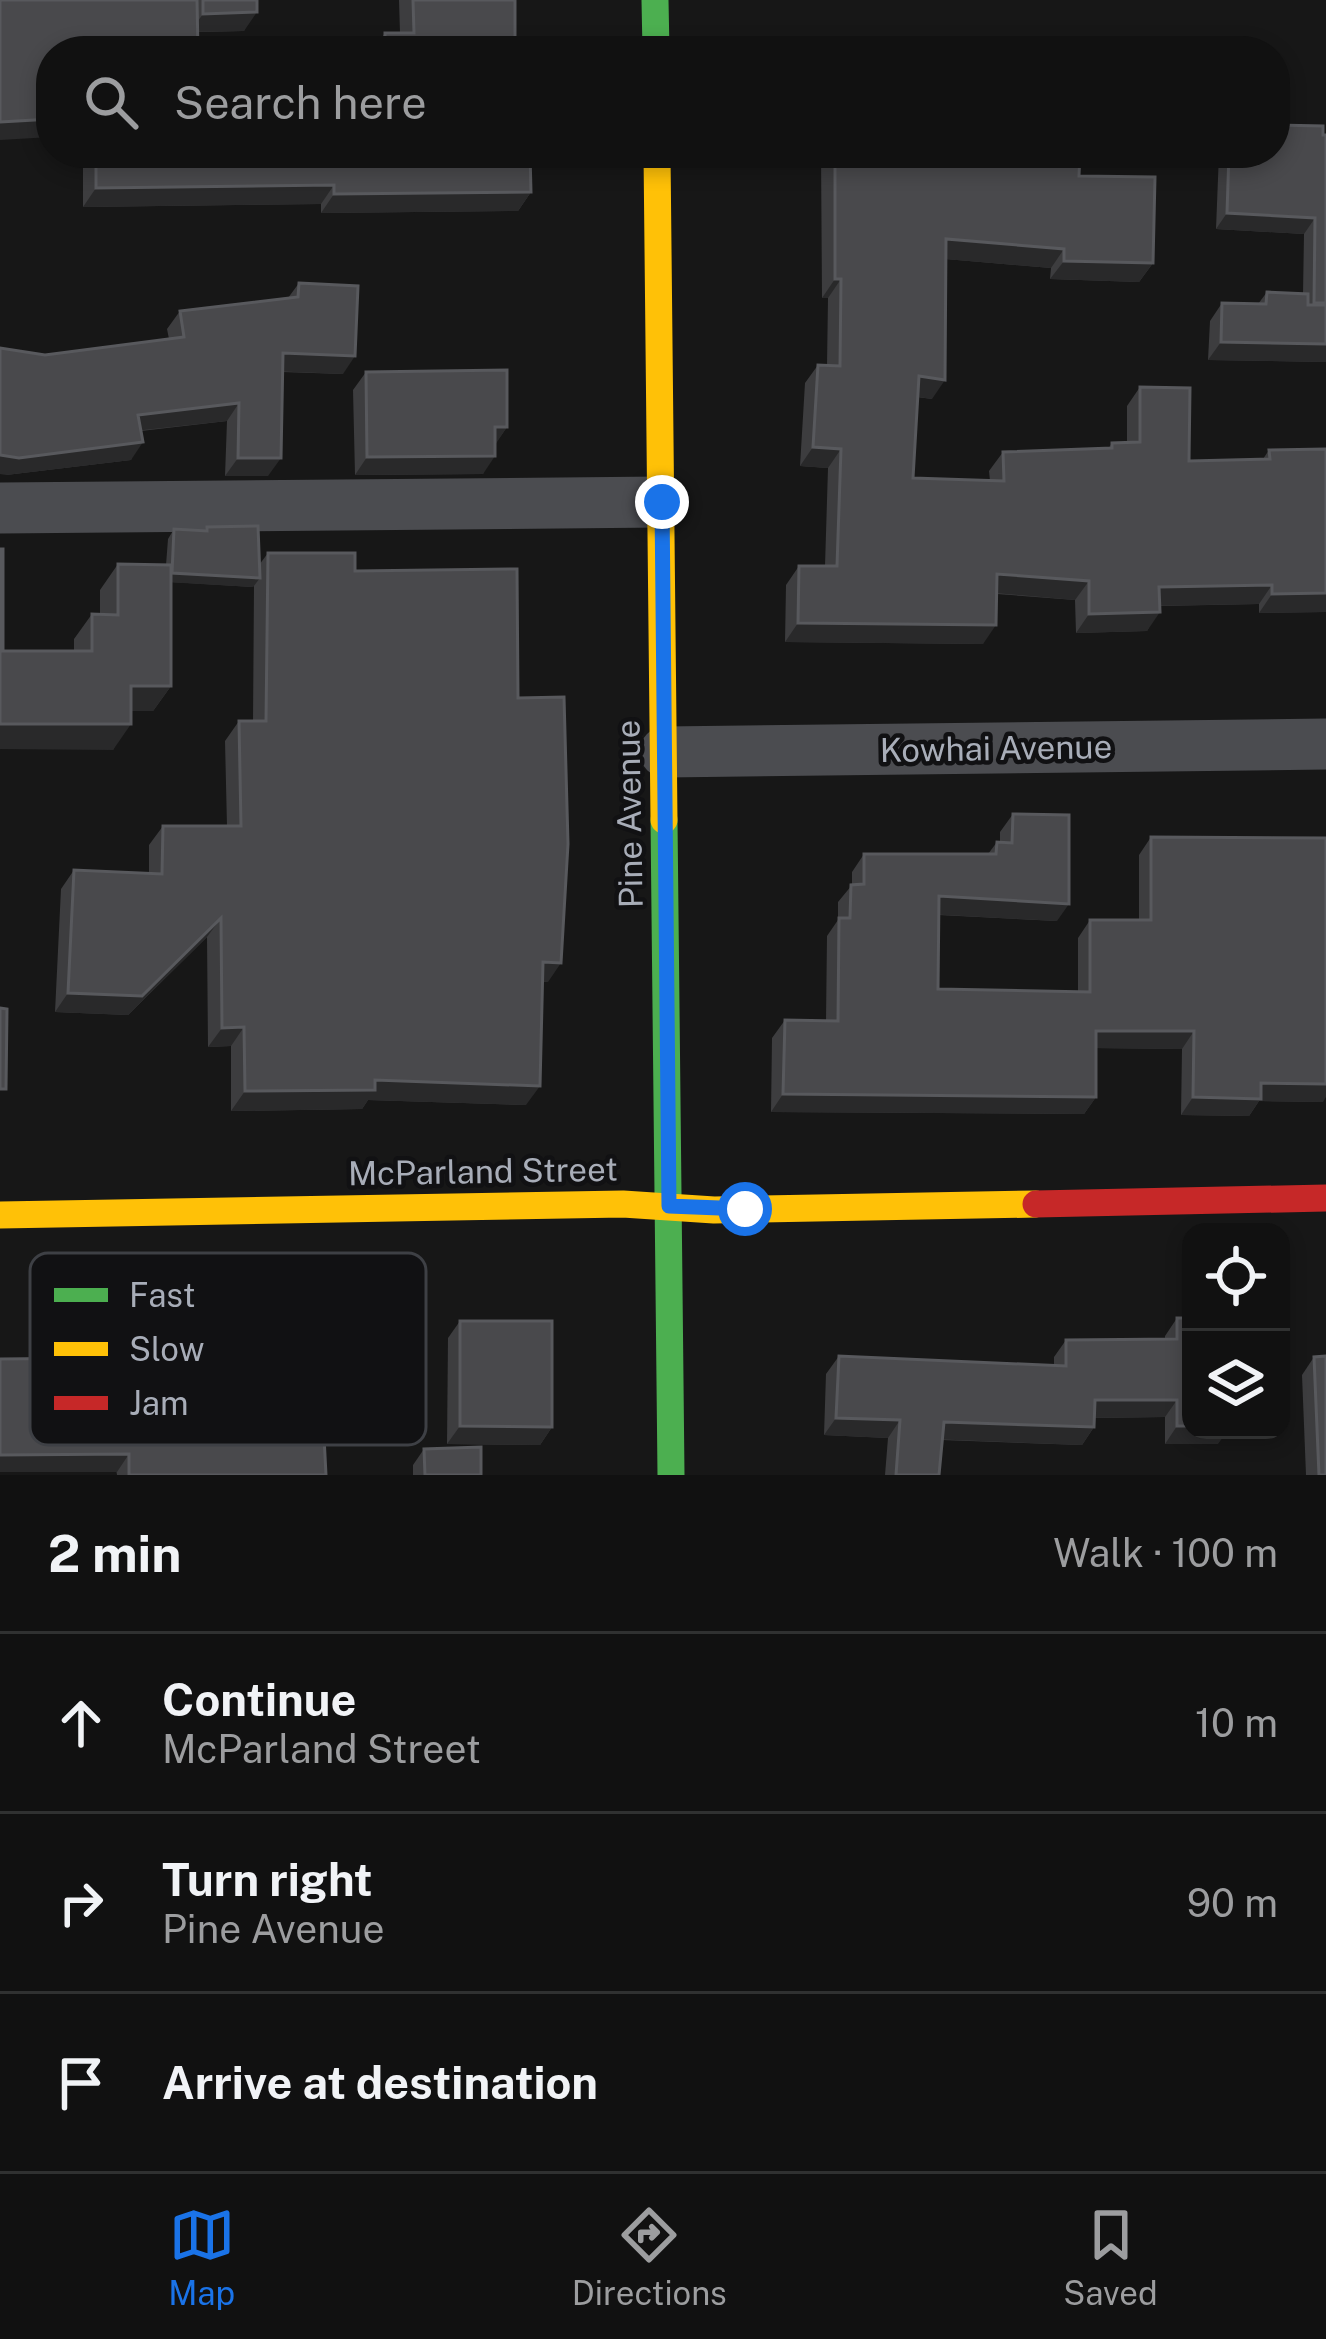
<!DOCTYPE html>
<html lang="en">
<head>
<meta charset="utf-8">
<style>
	body { margin:0; font-family:"Public Sans",sans-serif; background:#1e1f1f; color:#f1f3f6 }
	.controls { position:absolute; right:36px; bottom:36px; display:grid; overflow:hidden; border-radius:24px; box-shadow:0 6px 18px #0003 }
	.controls button { width:108px; height:108px; display:grid; place-items:center; padding:0; border:0; border-bottom:3px solid #303131; background:#111; color:#f1f3f6; font:60px sans-serif }
	.stop { position:absolute; width:36px; height:36px; margin:-27px; border:9px solid #1a73e8; border-radius:50%; background:#fff }
	.stop.end { background:#1a73e8; border-color:#fff; box-shadow:0 3px 12px #0008 }
	.list { margin:0; padding:0; list-style:none }
	h2 { display:flex; justify-content:space-between; align-items:center; height:156px; margin:0; padding:0 48px; font-size:51px }
	h2 small { font-size:39px; font-weight:400; color:#9c9d9f }
	.list li { display:grid; grid-template-columns:78px 1fr auto; gap:36px; align-items:center; box-sizing:border-box; height:180px; padding:0 48px; border-top:3px solid #303131 }
	.list b { display:block; font-size:45px; white-space:nowrap }
	.list p { margin:0; font-size:39px; white-space:nowrap; color:#9c9d9f }
	.list em { font-size:39px; font-style:normal; color:#9c9d9f }
	.icon { flex:none; width:66px; height:66px; fill:none; stroke:currentColor; stroke-width:2; stroke-linecap:round; stroke-linejoin:round }
	.map { position:relative; flex:none; width:1326px; height:1475px; overflow:hidden }
	.search { position:absolute; background:#111; box-shadow:0 6px 18px #0003; left:36px; right:36px; top:36px; height:132px; display:flex; align-items:center; gap:30px; box-sizing:border-box; padding:0 42px; border-radius:48px; color:#9c9d9f; font-size:45px }
	.sheet { height:696px; background:#111 }
	nav { display:flex; justify-content:space-around; align-items:center; box-sizing:border-box; height:168px; border-top:3px solid #303131; background:#111; font-size:33px; color:#9c9d9f }
	nav a { display:grid; justify-items:center; gap:6px }
	nav .on { color:#1a73e8 }
	.map>svg:first-child { display:block }
	.lines { fill:none; stroke-linecap:round; stroke-linejoin:round }
	.street { stroke:#4b4c50; stroke-width:51 }
	.fast { stroke:#4caf50; stroke-width:27 }
	.slow { stroke:#ffc107; stroke-width:27 }
	.jam { stroke:#c62828; stroke-width:27 }
	.wall { fill:#3d3d3f }
	.shaded-wall { fill:#29292a }
	.building { fill:#49494c; stroke:#58595d; stroke-width:3 }
	.route { stroke:#1a73e8; stroke-width:15 }
	.labels { text-anchor:middle; stroke-width:9; stroke-linejoin:round; paint-order:stroke }
	.street-label { font-size:33px; fill:#a8adb8; stroke:#111113 }
	.key { fill:#111113; stroke:#3e4045; stroke-width:3 }
	.key-label { font-size:33px; fill:#a8adb8 }
</style>
</head>
<body>
<div class="map">
<svg width="1326" height="1475" viewBox="0 0 1326 1475">
	<rect width="100%" height="100%" fill="#171717"/>
	<g class="lines">
		<g class="street">
			<path d="M0,508l662,-6"/>
			<path d="M665,752l661,-8"/>
		</g>
		<g class="fast">
			<path d="M655,0l1,51"/>
			<path d="M664,820l7,655"/>
		</g>
		<g class="slow">
			<path d="M657,153l7,667"/>
			<path d="M0,1215l623,-11 91,6 322,-6"/>
		</g>
		<path class="jam" d="M1036,1204l290,-6"/>
	</g>
	<g class="wall">
		<path d="M0,0h257l-13,31 -46,1z"/>
		<path d="M399,0h116v51h-143l13,-18h15z"/>
		<path d="M1323,135h3v227l-118,-2 2,-39 12,-18 36,1 9,-12 36,2 1,-60 -88,-5 3,-76h56z"/>
		<path d="M83,153h447l1,39 -13,19 -197,2v-9l-238,3z"/>
		<path d="M821,153h259l-1,23 74,87 -14,19 -89,-3 1,-11 -105,-9 -14,140 -15,-2 -4,81 77,3 -1,-10 14,-19 105,-3 4,-6h15v-37l13,-19 49,74 74,-2 6,-9 57,-1v163l-67,1v-9l-99,2 -13,25 -71,2 -1,-33 -78,-6 -14,50 -198,-2 1,-57 13,-19h26l3,-98 -28,-2 5,-83 13,-18h9l1,-67h-6z"/>
		<path d="M299,283l44,91 -60,-2 -15,104h-43l2,-55 -86,10 -10,29 -125,15 39,-120 124,-16 -2,-10 13,-18 108,-13z"/>
		<path d="M366,372l141,55 -12,17 -12,30 -128,1 -2,-85z"/>
		<path d="M207,527l52,38 9,-12 87,18 163,127 30,284h-5l-17,123 -158,-5 -6,9 -131,2v-65l-23,1 -1,-110 -79,78 -73,-3 6,-123 13,-19 75,3v-28l14,-19h64l-2,-85 14,-20h14l1,-136 -1,2 -82,-5v104l-18,25h-22l-18,39 -110,-99h71v-12l18,-25h8v-24l18,-26 48,1 2,-26 6,-10 30,2z"/>
		<path d="M1013,814l44,107 -118,-6 -1,74 140,3v-54l12,-18h49v-65l12,-18 172,265 -64,-1 -10,15 -68,-1 1,-66 -86,-1v49l-12,17 -313,-2 1,-74 13,-18 41,1 1,-85 11,-16v-18l14,-17v-13l12,-18h124l9,-12 3,1v-11z"/>
		<path d="M1177,1318l41,126h-53v-27l-70,1 -1,9 -12,18 -140,-5 -3,35h-54l3,-37 -64,-3 2,-61 13,-18 215,9v-8l12,-17 99,-1v-3z"/>
		<path d="M460,1321l92,106 -12,18 -93,-1 1,-106z"/>
		<path d="M244,1350l106,84h-26l2,41h-209l-17,-111 134,1z"/>
		<path d="M1314,1357l12,118h-20l-4,-100z"/>
		<path d="M424,1449l57,26h-68v-10z"/>
	</g>
	<g class="shaded-wall">
		<path d="M257,12l-13,19 -54,1 13,-18z"/>
		<path d="M51,119v18l-51,3v-18z"/>
		<path d="M334,185l-13,19 -238,3 13,-19z"/>
		<path d="M531,192l-13,19 -197,2 13,-19z"/>
		<path d="M1227,213l88,5 -11,16 -88,-5z"/>
		<path d="M946,239l118,10 -13,19 -118,-10z"/>
		<path d="M1064,261l89,2 -14,19 -89,-3z"/>
		<path d="M835,279h6l-13,19h-6z"/>
		<path d="M1221,342l105,2v18l-118,-2z"/>
		<path d="M283,353l72,3 -12,18 -72,-3z"/>
		<path d="M919,376l26,4 -13,19 -27,-4z"/>
		<path d="M239,403l-12,18 -102,11 13,-17z"/>
		<path d="M495,427h12l-12,18z"/>
		<path d="M143,442l-12,18 -125,15 -6,-1v-19z"/>
		<path d="M813,447l28,2 -13,19 -28,-2z"/>
		<path d="M495,456l-12,18 -128,1 12,-18z"/>
		<path d="M238,458h43l-13,18h-43z"/>
		<path d="M172,573l88,5 -7,9 -88,-5z"/>
		<path d="M997,574l92,7 -14,19 -91,-8z"/>
		<path d="M1272,585l-13,19 -113,2 13,-19z"/>
		<path d="M1326,593v19l-67,1 13,-19z"/>
		<path d="M1160,612l-13,19 -71,2 13,-19z"/>
		<path d="M798,623l198,2 -13,19 -198,-2z"/>
		<path d="M131,686h40l-18,25h-39z"/>
		<path d="M0,724h131l-18,26 -113,-1z"/>
		<path d="M939,896l130,8 -12,17 -130,-7z"/>
		<path d="M221,918l-14,19 -79,78 -73,-3 13,-19z"/>
		<path d="M543,962l18,1 -13,19 -18,-1z"/>
		<path d="M244,1027l-13,19 -23,1 14,-19z"/>
		<path d="M1096,1031h98l-12,18 -99,-1z"/>
		<path d="M375,1080l165,6 -14,19 -158,-5 -6,9 -131,2 14,-20z"/>
		<path d="M1261,1083l65,1v13l-3,5 -64,-1 -10,15 -68,-1 12,-18z"/>
		<path d="M783,1094l313,3 -12,17 -313,-2z"/>
		<path d="M1095,1400h82l-12,17 -82,1z"/>
		<path d="M323,1417h39l-12,17h-39z"/>
		<path d="M836,1418l64,2 -12,18 -64,-3z"/>
		<path d="M944,1422l150,5 -12,18 -151,-6z"/>
		<path d="M460,1426l92,1 -12,18 -93,-1z"/>
		<path d="M1177,1426h14v4h37l-10,14h-53z"/>
		<path d="M129,1454l-12,18h-117v-17z"/>
	</g>
	<g class="building">
		<path d="M0,0h197l1,51h-147v68l-51,3z"/>
		<path d="M203,0h54v12l-54,2z"/>
		<path d="M413,0h102v51h-130v-18h29z"/>
		<path d="M1275,125l48,1v9h3v168h-12l1,-85 -88,-5 2,-60h46z"/>
		<path d="M96,153h434l1,39 -197,2v-9l-238,3z"/>
		<path d="M835,153h245l-1,23 76,1 -2,86 -89,-2v-12l-118,-10 -1,141 -26,-4 -6,102 91,3 -1,-29 109,-4v-5l28,-1v-55l50,1 -1,73 81,-2 -1,-9 57,-1v144l-54,1v-9l-113,2 1,25 -71,2v-33l-92,-7 -1,51 -198,-2 1,-57h38l4,-117 -28,-2 5,-82 22,1 1,-87h-6z"/>
		<path d="M299,283l59,3 -3,70 -72,-3 -2,105h-43l1,-55 -101,12 5,27 -124,16 -19,-3v-107l45,7 139,-18 -4,-26 118,-14z"/>
		<path d="M1267,292l41,2v11h18v39l-105,-2 1,-39 44,1z"/>
		<path d="M507,370v57h-12v29l-128,1 -1,-85z"/>
		<path d="M258,526l2,52 -88,-5 2,-44 33,2v-4z"/>
		<path d="M0,549h3v102h89v-37l26,1v-51l53,1v121h-40v38h-131z"/>
		<path d="M268,553h87v18l162,-2 1,129 46,-1 4,147 -7,119 -18,-1 -3,124 -165,-6v10l-130,1 -1,-64 -22,1 -1,-110 -79,78 -74,-3 6,-123 88,4 1,-48h78l-2,-105h27z"/>
		<path d="M1013,814l56,1v89l-130,-8 -1,93 152,3v-72h61v-83l175,1v246l-65,-1v16l-68,-2 1,-66h-98v66l-313,-3 2,-74 53,1 1,-103h11l1,-33 13,-1v-30h132l1,-12 15,1z"/>
		<path d="M0,1008l7,1 -1,80h-6z"/>
		<path d="M1177,1318h14v108h-14v-26h-82l-1,27 -150,-5 -5,53h-43l4,-55 -64,-2 3,-62 227,10v-26l111,-1z"/>
		<path d="M460,1321h92v106l-92,-1z"/>
		<path d="M244,1350h119l-1,67h-39l3,58h-197v-21l-129,1v-96l100,-1v6l144,1z"/>
		<path d="M1326,1356v119h-7l-5,-118z"/>
		<path d="M481,1447v28h-56l-1,-26z"/>
	</g>
	<g class="lines">
		<path class="route" d="M662,502l7,704 76,3"/>
	</g>
	<g class="labels">
		<g class="street-label">
			<text transform="translate(996 748) rotate(-1)" y="12">Kowhai Avenue</text>
			<text transform="translate(629 814) rotate(-91)" y="12">Pine Avenue</text>
			<text transform="translate(483 1171) rotate(-1)" y="12">McParland Street</text>
		</g>
	</g>
	<rect x="30" y="1253" width="396" height="192" rx="18" class="key"/>
	<rect x="54" y="1288" width="54" height="14" fill="#4caf50"/>
	<rect x="54" y="1342" width="54" height="14" fill="#ffc107"/>
	<rect x="54" y="1396" width="54" height="14" fill="#c62828"/>
	<g class="key-label">
		<text x="129" y="1307">Fast</text>
		<text x="129" y="1361">Slow</text>
		<text x="129" y="1415">Jam</text>
	</g>
</svg>
<div class="controls">
<button><svg class="icon" aria-label="locate" viewBox="0 0 24 24"><circle cx="12" cy="12" r="6"/><path d="M12 2v4M12 18v4M2 12h4M18 12h4"/></svg></button>
<button><svg class="icon" aria-label="layers" viewBox="0 0 24 24"><path d="M12 4l9 5-9 5-9-5zM3 14l9 5 9-5"/></svg></button>
</div>
<div class="stop" style="left:745px;top:1209px"></div>
<div class="stop end" style="left:662px;top:502px"></div>
<div class="search"><svg class="icon" aria-label="search" viewBox="0 0 24 24"><circle cx="10" cy="10" r="6"/><path d="M15 15l6 6"/></svg>Search here</div>
</div>
<section class="sheet">
<h2>2 min<small>Walk · 100 m</small></h2>
<ul class="list">
<li><svg class="icon" aria-label="ahead" viewBox="0 0 24 24"><path d="M12 20V5M6 11l6-6 6 6"/></svg><div><b>Continue</b><p>McParland Street</p></div><em>10 m</em></li>
<li><svg class="icon" aria-label="right" viewBox="0 0 24 24"><path d="M7 20v-9h11M14 6l5 5-5 5"/></svg><div><b>Turn right</b><p>Pine Avenue</p></div><em>90 m</em></li>
<li><svg class="icon" aria-label="arrive" viewBox="0 0 24 24"><path d="M6 21V4h12l-3 4 3 4H6"/></svg><div><b>Arrive at destination</b></div></li>
</ul>
</section>
<nav>
<a class="on"><svg class="icon" aria-label="map" viewBox="0 0 24 24"><path d="M3 6l6-2 6 2 6-2v14l-6 2-6-2-6 2zM9 4v14M15 6v14"/></svg>Map</a>
<a><svg class="icon" aria-label="directions" viewBox="0 0 24 24"><path d="M12 3l9 9-9 9-9-9zM9 14v-3h6M13 9l2 2-2 2"/></svg>Directions</a>
<a><svg class="icon" aria-label="saved" viewBox="0 0 24 24"><path d="M7 4h10v16l-5-4-5 4z"/></svg>Saved</a>
</nav>
</body>
</html>
